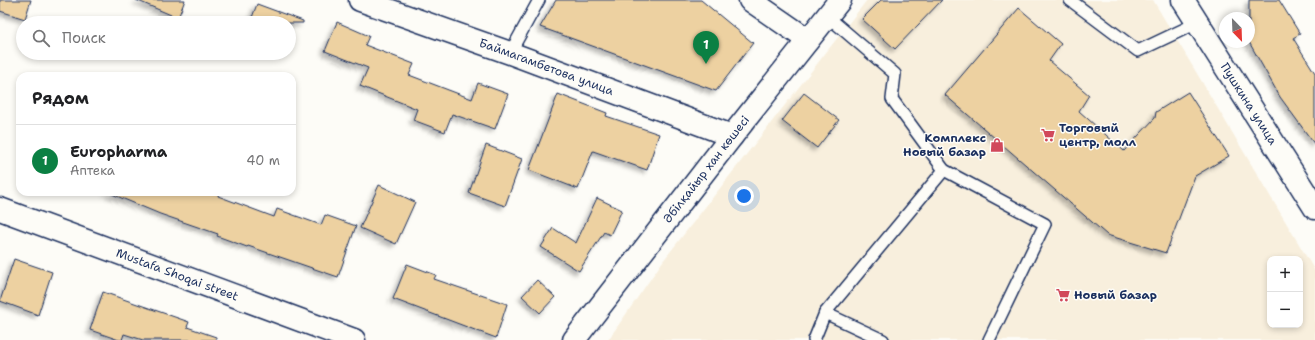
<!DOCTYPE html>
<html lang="ru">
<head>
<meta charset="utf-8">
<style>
	body { margin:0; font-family:"Shantell Sans",sans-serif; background:#f2f2f2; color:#202124 }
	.controls { position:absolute; right:12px; bottom:12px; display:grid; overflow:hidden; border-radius:8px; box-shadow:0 2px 6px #0003 }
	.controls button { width:36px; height:36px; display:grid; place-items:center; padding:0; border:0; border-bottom:1px solid #e0e0e0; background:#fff; color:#202124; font:20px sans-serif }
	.compass { position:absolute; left:1219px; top:12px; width:36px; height:36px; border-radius:50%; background:#fff; box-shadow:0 2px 6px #0003; rotate:157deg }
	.you { position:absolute; left:744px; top:196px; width:14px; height:14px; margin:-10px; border:3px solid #fff; border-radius:50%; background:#1a73e8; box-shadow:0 0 0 6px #1a73e833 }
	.badge { display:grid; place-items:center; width:26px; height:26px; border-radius:50%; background:#0b8043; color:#fff; font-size:13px; font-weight:700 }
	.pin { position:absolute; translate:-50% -33px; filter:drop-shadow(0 1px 2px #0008) }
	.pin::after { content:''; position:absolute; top:21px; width:14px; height:12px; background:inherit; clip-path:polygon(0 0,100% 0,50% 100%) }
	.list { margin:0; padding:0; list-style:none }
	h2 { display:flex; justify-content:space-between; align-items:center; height:52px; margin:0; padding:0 16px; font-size:17px }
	h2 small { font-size:13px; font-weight:400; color:#757577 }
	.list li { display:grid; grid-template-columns:26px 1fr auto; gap:12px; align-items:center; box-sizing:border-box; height:72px; padding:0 16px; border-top:1px solid #e0e0e0 }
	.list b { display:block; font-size:15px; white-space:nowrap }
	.list p { margin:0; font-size:13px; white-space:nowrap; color:#757577 }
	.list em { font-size:13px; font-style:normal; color:#757577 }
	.icon { flex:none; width:22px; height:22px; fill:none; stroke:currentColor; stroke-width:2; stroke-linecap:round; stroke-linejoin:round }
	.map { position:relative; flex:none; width:1315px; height:340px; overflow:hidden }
	.search { position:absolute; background:#fff; box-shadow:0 2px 6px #0003; left:16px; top:16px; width:280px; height:44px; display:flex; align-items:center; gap:10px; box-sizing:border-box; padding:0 14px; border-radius:22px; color:#757577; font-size:15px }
	.panel { position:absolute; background:#fff; box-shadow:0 2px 6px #0003; left:16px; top:72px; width:280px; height:124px; border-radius:12px }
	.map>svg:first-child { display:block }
	.built { fill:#f8efdd; fill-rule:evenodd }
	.building { fill:#edd1a1; stroke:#1b2f5e; filter:url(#shadow) }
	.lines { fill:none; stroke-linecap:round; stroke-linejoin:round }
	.lane-casing { stroke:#1b2f5e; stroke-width:14 }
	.street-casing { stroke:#1b2f5e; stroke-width:25 }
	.lane { stroke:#fdfcf7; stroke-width:11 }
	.street { stroke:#fdfcf7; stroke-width:22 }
	.labels { text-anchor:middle; stroke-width:3; stroke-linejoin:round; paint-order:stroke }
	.street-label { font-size:12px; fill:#1b2f5e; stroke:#fdfcf7 }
	.poi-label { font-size:12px; font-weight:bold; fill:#1b2f5e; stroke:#fdfcf7; text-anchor:start }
</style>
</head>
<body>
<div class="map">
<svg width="1315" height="340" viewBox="0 0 1315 340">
	<defs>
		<filter id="shadow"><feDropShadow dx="-3.5" dy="3.5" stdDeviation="2" flood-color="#0004"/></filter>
	</defs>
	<rect width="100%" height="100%" fill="#fdfcf7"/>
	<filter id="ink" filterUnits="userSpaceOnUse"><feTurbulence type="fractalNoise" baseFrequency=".025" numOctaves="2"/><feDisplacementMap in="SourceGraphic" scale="8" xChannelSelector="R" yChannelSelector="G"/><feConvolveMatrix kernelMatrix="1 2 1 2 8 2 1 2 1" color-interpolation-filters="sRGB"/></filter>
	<g filter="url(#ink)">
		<path class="built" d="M867,0h286l162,271v69h-707l55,-79zM1270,259h30v66h-30z"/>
		<g class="building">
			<path d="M0,0h31l-6,19 -25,-8z"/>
			<path d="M136,0h49l-7,18z"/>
			<path d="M556,0h145l52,43 -37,48 -176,-64z"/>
			<path d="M881,0h61l-47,49 -33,-30z"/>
			<path d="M1249,0h30l21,34 -7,4 22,35v72l-35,-48 -31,-55z"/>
			<path d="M257,4l46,17v2h-53z"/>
			<path d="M1019,8l42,36 -12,17 40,34 -10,16 45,40 31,-33 1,-6 32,-20 41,64 -34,20 -29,77 -59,-18 -162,-140z"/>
			<path d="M337,22l32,14 -4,9 49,19 -5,11 63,24 6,-16 30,11 -13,35 -43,-15 -7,18 -32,-12 4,-11 -57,-23 8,-18 -43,-17z"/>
			<path d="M804,93l35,27 -22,28 -35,-27z"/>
			<path d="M558,94l49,19 -1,3 53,18 -12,36 -54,-19 -15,38 -49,-19z"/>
			<path d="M486,145l36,14 -17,47 -36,-13z"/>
			<path d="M379,185l36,17 -19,42 -36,-16z"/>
			<path d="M107,192h112l-1,4 56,21 3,-8 44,16 4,-10 31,11 -18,51 -90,-31 -1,1 -30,-11 1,-2 -58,-20z"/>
			<path d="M597,198l25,12 -12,25 -6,-3 -25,39 -38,-24 12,-19 23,15z"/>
			<path d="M14,259l38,13 -14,43 -38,-14z"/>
			<path d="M407,264l29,11 -2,4 73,25 -11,34 -103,-39z"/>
			<path d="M537,280l18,17 -15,16 -18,-17z"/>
			<path d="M103,292l86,30 -2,5 29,10v3h-73l-19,-6 -2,6h-3l-29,-10z"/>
		</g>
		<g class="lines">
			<defs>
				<g id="lane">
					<path d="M1070,0l68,51 59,-28"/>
					<path d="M827,16l68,58 -3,25 52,71 101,54 -56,116"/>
					<path d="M510,53l29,-53"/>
					<path d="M825,313l119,-143"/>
					<path d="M814,340l11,-27 58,27"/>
				</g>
				<g id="street">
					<path id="s1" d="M360,0l150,53 222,83"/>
					<path d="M750,0l58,40"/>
					<path id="s2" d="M1183,0l132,208"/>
					<path id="s3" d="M0,209l354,131"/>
					<path id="s4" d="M574,340l158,-204 108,-136"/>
				</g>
			</defs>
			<use href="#lane" class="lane-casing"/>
			<use href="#street" class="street-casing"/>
			<use href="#lane" class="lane"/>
			<use href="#street" class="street"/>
		</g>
	</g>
	<defs>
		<symbol id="supermarket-bare" viewBox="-9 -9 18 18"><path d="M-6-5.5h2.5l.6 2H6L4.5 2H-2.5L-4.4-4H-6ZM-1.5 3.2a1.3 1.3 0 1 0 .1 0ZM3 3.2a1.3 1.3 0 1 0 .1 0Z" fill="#d1495b" stroke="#fdfcf7" stroke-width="2.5" paint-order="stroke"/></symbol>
		<symbol id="shop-bare" viewBox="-9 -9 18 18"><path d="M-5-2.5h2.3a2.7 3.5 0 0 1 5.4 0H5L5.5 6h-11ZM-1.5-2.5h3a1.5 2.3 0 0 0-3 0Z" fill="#d1495b" stroke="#fdfcf7" stroke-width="2.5" paint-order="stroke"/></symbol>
	</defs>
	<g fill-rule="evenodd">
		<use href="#supermarket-bare" x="1038" y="125" width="20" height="20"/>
		<use href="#shop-bare" x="987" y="135" width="20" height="20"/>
		<use href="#supermarket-bare" x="1053" y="285" width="20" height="20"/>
	</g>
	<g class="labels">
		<g class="street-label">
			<text dy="4" stroke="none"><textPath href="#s1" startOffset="198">Баймагамбетова улица</textPath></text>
			<text dy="4" stroke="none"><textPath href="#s2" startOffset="123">Пушкина улица</textPath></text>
			<text dy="4" stroke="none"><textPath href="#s4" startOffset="216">Әбілқайыр хан көшесі</textPath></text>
			<text dy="4" stroke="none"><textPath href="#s3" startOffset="189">Mustafa Shoqai street</textPath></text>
		</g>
		<g class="poi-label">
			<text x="1059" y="132">Торговый<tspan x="1059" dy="14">центр, молл</tspan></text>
			<text x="986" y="142" text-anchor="end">Комплекс<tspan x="986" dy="14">Новый базар</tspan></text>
			<text x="1074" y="299">Новый базар</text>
		</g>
	</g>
</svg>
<div class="controls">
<button>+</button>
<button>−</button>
</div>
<svg class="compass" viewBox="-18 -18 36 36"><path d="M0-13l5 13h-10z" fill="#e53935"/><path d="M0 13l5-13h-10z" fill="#757577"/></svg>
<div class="you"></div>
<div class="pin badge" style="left:706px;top:64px">1</div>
<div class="search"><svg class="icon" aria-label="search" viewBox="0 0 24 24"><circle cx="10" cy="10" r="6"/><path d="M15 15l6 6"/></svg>Поиск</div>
<section class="panel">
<h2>Рядом<small></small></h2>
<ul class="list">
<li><span class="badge">1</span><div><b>Europharma</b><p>Аптека</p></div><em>40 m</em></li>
</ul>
</section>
</div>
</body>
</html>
